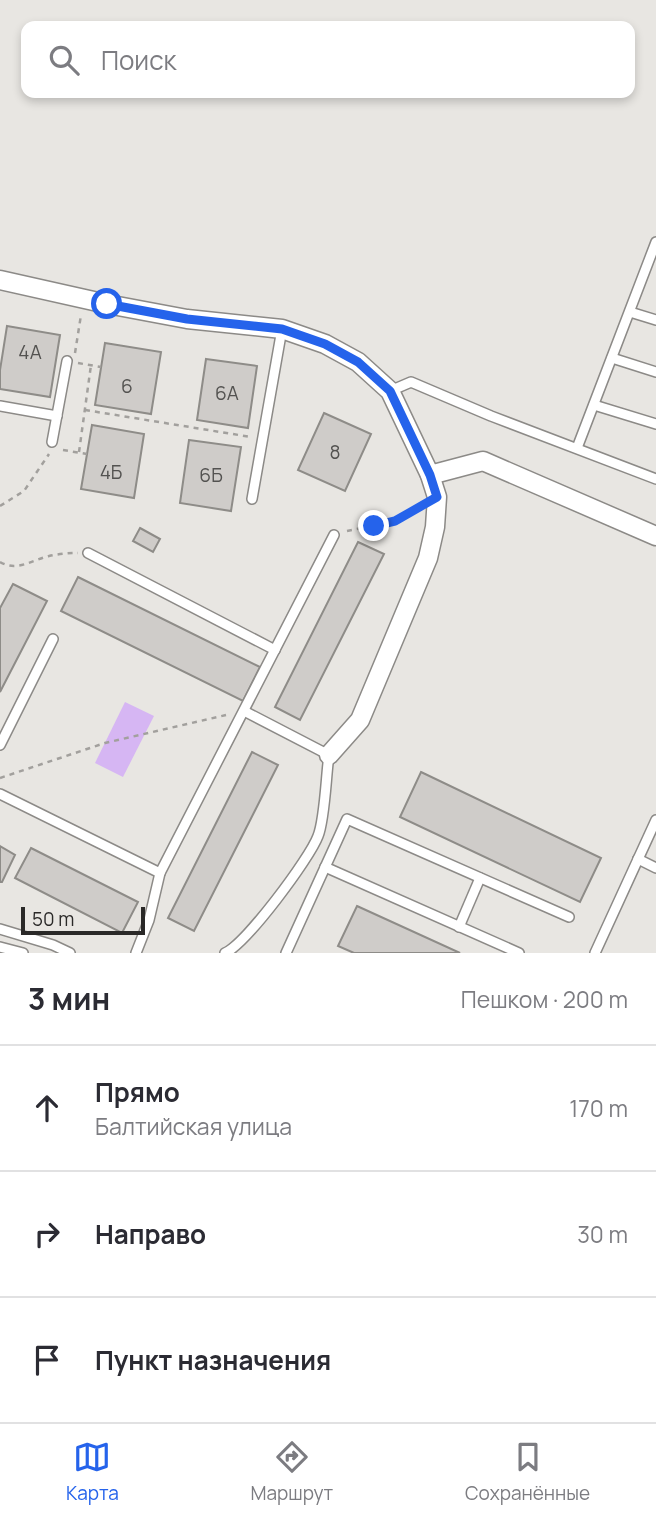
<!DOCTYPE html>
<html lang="ru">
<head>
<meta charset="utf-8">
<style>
	body { margin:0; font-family:Manrope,sans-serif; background:#f7f7f7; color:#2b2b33 }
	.scale { position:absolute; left:21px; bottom:18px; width:124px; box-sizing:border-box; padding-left:7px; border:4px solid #2a2928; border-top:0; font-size:19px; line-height:24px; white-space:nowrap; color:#2a2928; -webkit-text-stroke:5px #e8e6e2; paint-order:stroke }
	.stop { position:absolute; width:21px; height:21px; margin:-16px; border:5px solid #2563eb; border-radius:50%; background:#fff }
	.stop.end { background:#2563eb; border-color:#fff; box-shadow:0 2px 7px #0008 }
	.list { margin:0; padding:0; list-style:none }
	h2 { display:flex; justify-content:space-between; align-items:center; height:91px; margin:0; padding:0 28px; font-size:30px }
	h2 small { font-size:23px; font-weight:400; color:#7c7c81 }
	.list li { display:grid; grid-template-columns:46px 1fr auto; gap:21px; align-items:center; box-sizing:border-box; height:126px; padding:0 28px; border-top:2px solid #e1e1e2 }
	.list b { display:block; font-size:26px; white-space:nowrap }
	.list p { margin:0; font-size:23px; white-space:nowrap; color:#7c7c81 }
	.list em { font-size:23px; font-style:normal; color:#7c7c81 }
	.icon { flex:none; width:38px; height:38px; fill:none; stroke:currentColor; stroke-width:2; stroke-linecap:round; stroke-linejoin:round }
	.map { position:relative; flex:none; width:656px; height:953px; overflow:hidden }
	.search { position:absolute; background:#fff; box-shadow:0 4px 10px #0003; left:21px; right:21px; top:21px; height:77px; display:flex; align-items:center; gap:18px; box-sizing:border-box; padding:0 24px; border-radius:14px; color:#7c7c81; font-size:26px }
	.sheet { height:469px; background:#fff }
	nav { display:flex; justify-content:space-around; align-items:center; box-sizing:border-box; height:98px; border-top:2px solid #e1e1e2; background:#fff; font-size:19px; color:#7c7c81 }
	nav a { display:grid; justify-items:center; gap:4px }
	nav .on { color:#2563eb }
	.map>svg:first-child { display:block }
	.green { fill:#d6b6f3 }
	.building { fill:#cfccc9; stroke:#8e8c88; stroke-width:2 }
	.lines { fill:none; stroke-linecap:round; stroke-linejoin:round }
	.service-casing { stroke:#8c8a87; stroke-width:12 }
	.minor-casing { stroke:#8c8a87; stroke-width:21 }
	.path { stroke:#a2a09d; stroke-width:2.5; stroke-dasharray:5 5; stroke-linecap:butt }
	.service { stroke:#fff; stroke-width:9 }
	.minor { stroke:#fff; stroke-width:18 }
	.route { stroke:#2563eb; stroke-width:9 }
	.labels { text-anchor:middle; stroke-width:5; stroke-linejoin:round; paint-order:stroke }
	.number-label { font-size:19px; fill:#535250 }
</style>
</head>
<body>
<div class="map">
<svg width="656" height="953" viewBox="0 0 656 953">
	<rect width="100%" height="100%" fill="#e8e6e2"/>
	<path class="green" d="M125,702l29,14 -31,61 -28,-14z"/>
	<g class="building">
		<path d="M7,326l53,9 -10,62 -50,-8v-19z"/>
		<path d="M105,343l56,9 -10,62 -56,-9z"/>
		<path d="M206,359l51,7 -9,62 -51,-8z"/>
		<path d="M324,413l47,21 -26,57 -47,-21z"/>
		<path d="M92,425l52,9 -10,64 -53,-9z"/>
		<path d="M189,440l52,7 -10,64 -51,-8z"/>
		<path d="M140,528l20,11 -7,13 -20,-11z"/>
		<path d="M358,542l26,12 -84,166 -25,-13z"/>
		<path d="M78,577l182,90 -17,34 -182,-90z"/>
		<path d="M13,584l34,17 -47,91v-84z"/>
		<path d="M252,752l26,13 -84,166 -26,-13z"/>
		<path d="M421,772l180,86 -21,44 -180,-85z"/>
		<path d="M0,846l15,9 -13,27h-2z"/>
		<path d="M31,848l107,54 -16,31 -107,-55z"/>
		<path d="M357,906l103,47h-106l-16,-7z"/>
	</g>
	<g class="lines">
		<defs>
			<g id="service">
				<path d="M630,312l26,8"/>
				<path d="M612,358l44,14"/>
				<path d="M390,391l21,-9 80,34 165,63"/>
				<path d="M594,405l62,19"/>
				<path d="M0,406l57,10"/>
				<path d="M52,442l15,-81"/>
				<path d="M577,448l79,-206"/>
				<path d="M252,499l30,-170"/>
				<path d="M88,553l187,97"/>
				<path d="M0,745l53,-106"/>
				<path d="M0,794l160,79"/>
				<path d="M638,859l18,9"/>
				<path d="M325,867l194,86"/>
				<path d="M459,927l21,-49"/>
				<path d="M0,929l53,16 17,8"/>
				<path d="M0,947l23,6"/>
				<path d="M136,953l13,-33 11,-47 174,-338"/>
				<path d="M225,953c21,-9 85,-95 93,-117 7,-17 8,-61 11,-81l-85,-44"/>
				<path d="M286,953l61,-134 222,98"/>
				<path d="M595,953l61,-133"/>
			</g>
			<g id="minor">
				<path d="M0,280l107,24 80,15 95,10 43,15 33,18 32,29 40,84 7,22 -2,30 -7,31 -68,162 -31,35"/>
				<path d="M430,475l53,-14 173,75"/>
			</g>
		</defs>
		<use href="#service" class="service-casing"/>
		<use href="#minor" class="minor-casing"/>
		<g class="path">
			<path d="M75,353l6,-38"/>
			<path d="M78,363l23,4"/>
			<path d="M85,410l166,27"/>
			<path d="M63,450l24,4"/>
			<path d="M79,452l12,-87"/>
			<path d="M0,506l24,-15 25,-37"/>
			<path d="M347,531l48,-10 24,-14"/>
			<path d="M0,562c17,10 32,-2 49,-6 9,-2 19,-3 29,-3"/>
			<path d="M0,778l105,-35 121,-28"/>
		</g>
		<use href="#service" class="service"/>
		<use href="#minor" class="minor"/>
	</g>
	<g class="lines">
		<path class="route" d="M107,304l80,15 95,10 43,15 33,18 32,29 40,84 7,22 -42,24 -21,5"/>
	</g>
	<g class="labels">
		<g class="number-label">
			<text x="30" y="359">4А</text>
			<text x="127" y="393">6</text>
			<text x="227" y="400">6А</text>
			<text x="335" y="459">8</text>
			<text x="111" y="479">4Б</text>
			<text x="211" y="482">6Б</text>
		</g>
	</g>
</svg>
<div class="scale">50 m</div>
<div class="stop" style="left:107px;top:304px"></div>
<div class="stop end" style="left:374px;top:526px"></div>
<div class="search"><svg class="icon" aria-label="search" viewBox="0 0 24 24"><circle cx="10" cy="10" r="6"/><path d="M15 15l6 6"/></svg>Поиск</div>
</div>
<section class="sheet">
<h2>3 мин<small>Пешком · 200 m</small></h2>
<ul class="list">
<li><svg class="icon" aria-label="ahead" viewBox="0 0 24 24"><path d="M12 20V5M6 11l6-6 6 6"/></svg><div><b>Прямо</b><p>Балтийская улица</p></div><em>170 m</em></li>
<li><svg class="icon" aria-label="right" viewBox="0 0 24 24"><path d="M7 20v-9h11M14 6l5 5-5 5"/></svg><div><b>Направо</b></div><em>30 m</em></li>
<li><svg class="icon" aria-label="arrive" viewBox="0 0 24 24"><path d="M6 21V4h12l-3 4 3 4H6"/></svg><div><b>Пункт назначения</b></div></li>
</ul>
</section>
<nav>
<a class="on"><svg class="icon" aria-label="map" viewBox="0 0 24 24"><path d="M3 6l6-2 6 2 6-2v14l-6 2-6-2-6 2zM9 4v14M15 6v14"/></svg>Карта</a>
<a><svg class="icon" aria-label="directions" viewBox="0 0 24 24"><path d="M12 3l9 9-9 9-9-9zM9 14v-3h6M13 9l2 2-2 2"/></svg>Маршрут</a>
<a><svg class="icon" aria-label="saved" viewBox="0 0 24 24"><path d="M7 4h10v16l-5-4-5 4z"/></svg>Сохранённые</a>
</nav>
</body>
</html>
